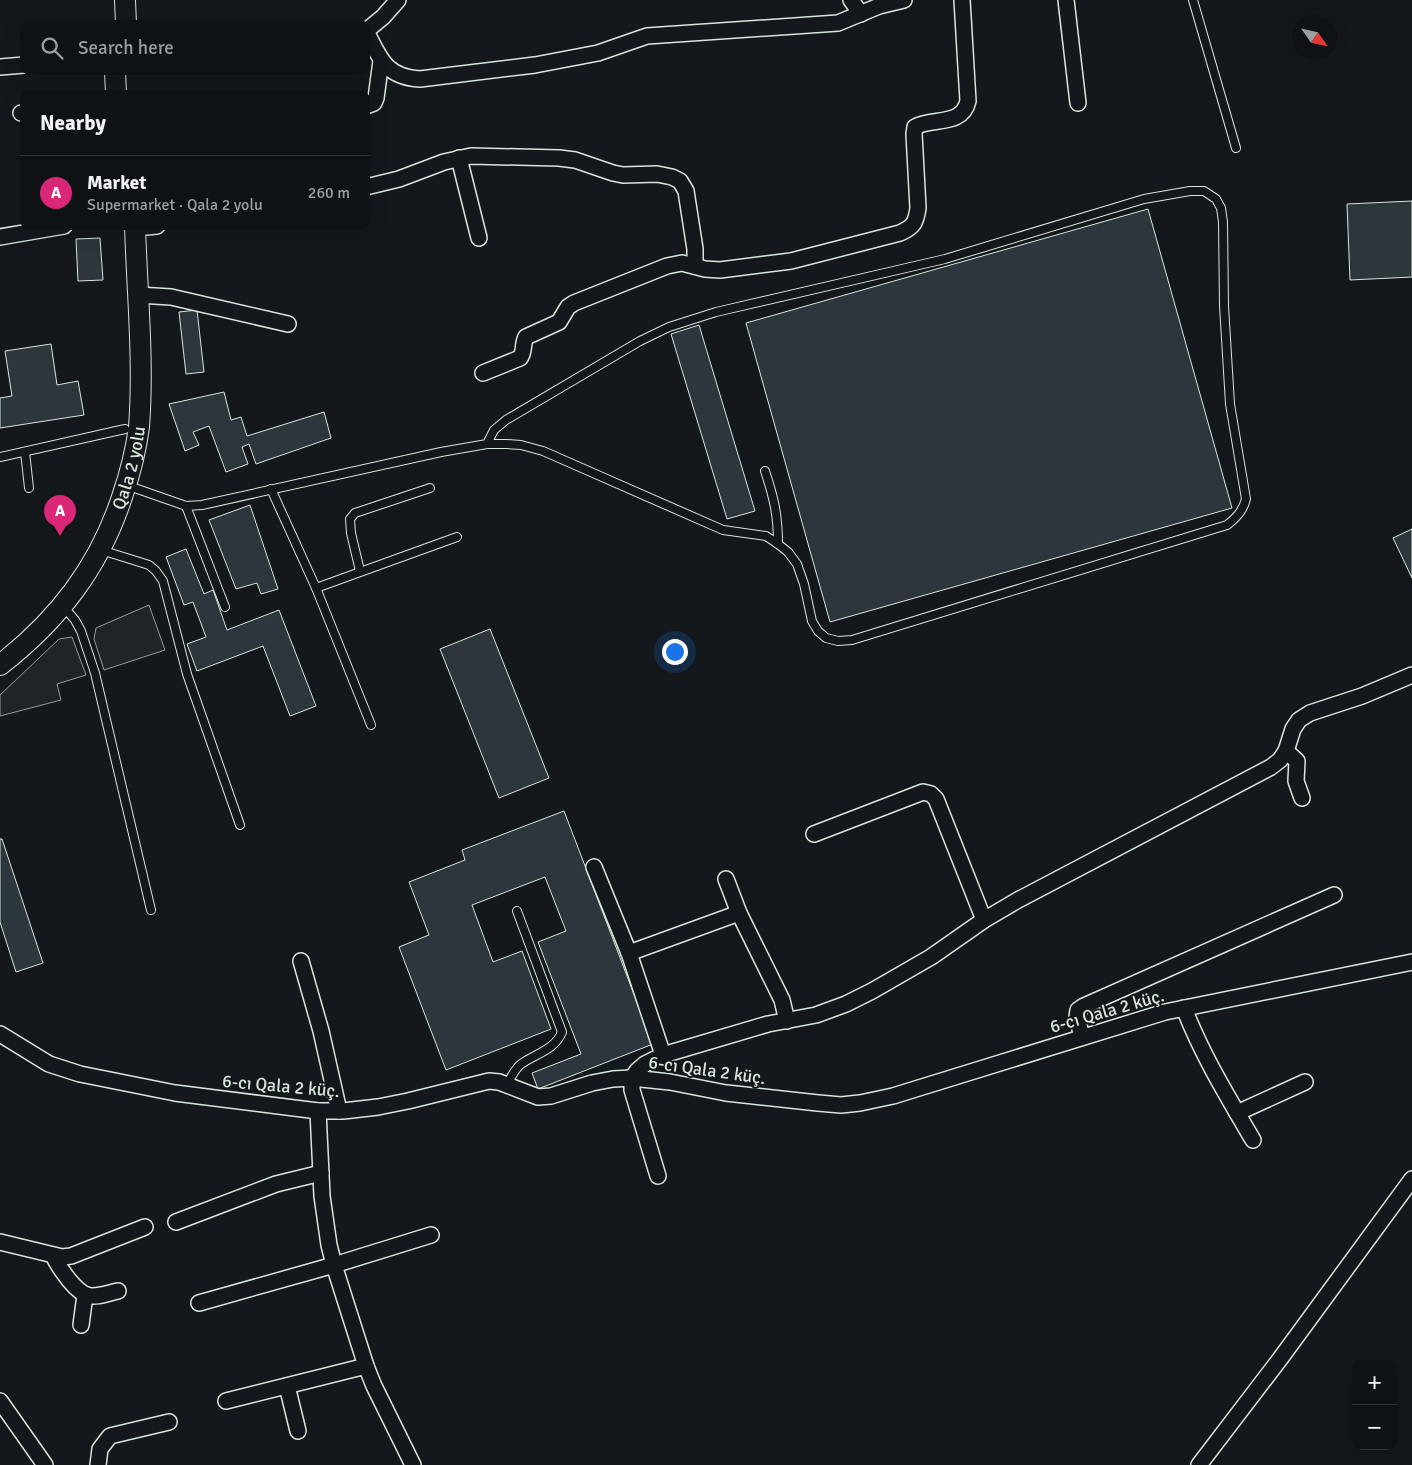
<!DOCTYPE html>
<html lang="en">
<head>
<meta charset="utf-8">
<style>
	body { margin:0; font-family:Signika,sans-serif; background:#181b1e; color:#f1f3f6 }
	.controls { position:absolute; right:15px; bottom:15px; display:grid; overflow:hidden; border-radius:10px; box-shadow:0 5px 20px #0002 }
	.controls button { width:45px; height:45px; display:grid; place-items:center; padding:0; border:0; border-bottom:1px solid #2f3234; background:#0f1215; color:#f1f3f6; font:25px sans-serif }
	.compass { position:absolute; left:1292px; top:15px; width:45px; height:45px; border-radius:50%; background:#0f1215; box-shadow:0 5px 20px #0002; rotate:124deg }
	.you { position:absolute; left:674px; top:651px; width:18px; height:18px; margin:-12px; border:4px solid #fff; border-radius:50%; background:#1a73e8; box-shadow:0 0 0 8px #1a73e833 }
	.badge { display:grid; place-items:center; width:32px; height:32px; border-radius:50%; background:#db2777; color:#fff; font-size:16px; font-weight:700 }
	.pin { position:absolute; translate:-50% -41px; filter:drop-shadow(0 1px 2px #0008) }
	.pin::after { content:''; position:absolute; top:26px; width:18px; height:15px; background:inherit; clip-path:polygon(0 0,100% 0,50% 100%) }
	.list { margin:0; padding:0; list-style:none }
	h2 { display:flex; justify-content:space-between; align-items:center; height:65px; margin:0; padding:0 20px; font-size:21px }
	h2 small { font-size:16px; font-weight:400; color:#9b9ea0 }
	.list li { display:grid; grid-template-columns:32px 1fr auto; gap:15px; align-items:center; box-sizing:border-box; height:75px; padding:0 20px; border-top:1px solid #2f3234 }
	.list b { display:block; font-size:19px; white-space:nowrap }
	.list p { margin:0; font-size:16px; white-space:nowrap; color:#9b9ea0 }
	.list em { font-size:16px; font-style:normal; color:#9b9ea0 }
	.icon { flex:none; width:28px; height:28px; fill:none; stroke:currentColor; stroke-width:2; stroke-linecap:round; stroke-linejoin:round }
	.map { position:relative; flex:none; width:1412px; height:1465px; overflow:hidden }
	.search { position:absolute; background:#0f1215; box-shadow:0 5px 20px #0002; left:20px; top:20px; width:350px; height:55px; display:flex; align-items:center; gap:12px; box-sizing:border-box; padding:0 18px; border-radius:10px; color:#9b9ea0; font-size:19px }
	.panel { position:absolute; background:#0f1215; box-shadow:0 5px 20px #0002; left:20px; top:90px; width:350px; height:140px; border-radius:10px }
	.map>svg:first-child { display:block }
	.green { fill:#202428; stroke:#939e99 }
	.building { fill:#2c363c; stroke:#d8e6dc }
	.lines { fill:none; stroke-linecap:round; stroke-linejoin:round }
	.service-casing { stroke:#d8e6dc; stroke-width:10 }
	.minor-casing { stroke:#d8e6dc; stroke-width:18 }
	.secondary-casing { stroke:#d8e6dc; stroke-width:22 }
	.service { stroke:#14181c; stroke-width:8 }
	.minor { stroke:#14181c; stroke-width:15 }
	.secondary { stroke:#14181c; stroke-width:20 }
	.labels { text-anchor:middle; stroke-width:4; stroke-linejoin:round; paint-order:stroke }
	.street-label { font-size:18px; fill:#d8e6dc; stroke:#14181c }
</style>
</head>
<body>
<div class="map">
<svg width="1412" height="1465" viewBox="0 0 1412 1465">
	<rect width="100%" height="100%" fill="#14181c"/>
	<g class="green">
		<path d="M149,605l16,45 -61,20 -10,-31 2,-11z"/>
		<path d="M72,637l14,38 -29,9 4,16 -61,16v-21l59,-56z"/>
	</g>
	<g class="building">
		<path d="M1412,201v76l-62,3 -3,-76z"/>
		<path d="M1148,209l84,299 -402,114 -84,-299z"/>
		<path d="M100,238l3,42 -25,1 -2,-42z"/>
		<path d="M197,310l7,62 -18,2 -7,-62z"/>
		<path d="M699,325l56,186 -28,8 -56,-185z"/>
		<path d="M51,344l6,41 21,-4 6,34 -84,13v-30l12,-2 -7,-45z"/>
		<path d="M224,392l7,28 10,-3 6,19 77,-24 7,26 -75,26 -7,-20 -7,3 6,17 -22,8 -17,-46 -16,6 6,13 -14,6 -16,-47z"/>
		<path d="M250,505l28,84 -17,5 -4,-11 -21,6 -27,-69z"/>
		<path d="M1412,529v49l-19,-40z"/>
		<path d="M186,549l18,45 9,-4 14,40 52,-20 37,96 -26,10 -27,-70 -66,25 -10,-27 19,-7 -13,-35 -9,3 -18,-48z"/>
		<path d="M490,629l59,149 -50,20 -59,-149z"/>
		<path d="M564,811l89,233 -115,45 -6,-16 49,-19 -43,-112 28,-11 -21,-54 -73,28 21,57 29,-11 29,78 -105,41 -47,-123 30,-12 -20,-53 56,-22 -3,-10z"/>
		<path d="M0,839h2l41,124 -27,9 -16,-50z"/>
	</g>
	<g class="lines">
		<defs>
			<g id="service">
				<path d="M1193,0l43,148"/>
				<path d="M25,452l4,36"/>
				<path d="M0,457l125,-28"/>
				<path d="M765,471c9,27 13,44 13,73"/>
				<path d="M126,485l60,21 16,-1 239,-53 46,-8h19l15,1 22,6 180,79 43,6 12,8 10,8 9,12 7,20 8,37 6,10 8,7 12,3 14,-1 375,-115c9,-7 16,-14 19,-26l-16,-95 -6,-98 -1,-84 -2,-14 -5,-9 -12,-8h-14l-46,8 -199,60 -229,53 -47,15 -29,14 -134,79 -12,10 -7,14"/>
				<path d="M271,489l45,99 141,-51"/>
				<path d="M186,506l39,101"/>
				<path d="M101,550l48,15 7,6 7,10 24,93 53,151"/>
				<path d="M360,571l-9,-38 -1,-14 5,-6 75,-25"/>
				<path d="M316,588l55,137"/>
				<path d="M63,606l12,14 6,11 14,42 56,237"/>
				<path d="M507,1085c4,-8 7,-15 14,-21 14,-10 34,-14 41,-32l-45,-121"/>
			</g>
			<g id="minor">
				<path d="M851,0l10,14"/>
				<path d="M1066,0l12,103"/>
				<path d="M366,31c14,27 19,46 54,48l115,-14 63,-12 49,-17 191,-13 41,-17 25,-6"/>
				<path d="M366,31l17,-14 15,-17"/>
				<path d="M0,67l24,-2"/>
				<path d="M366,106l8,-3 2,-5 5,-37"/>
				<path d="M21,113h3"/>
				<path d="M459,158l20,80"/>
				<path d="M366,187l33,-8 45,-17 27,-6 88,2 16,2 38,13 10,2 34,-1 15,3 8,4 6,10 9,58v17"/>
				<path d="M135,228l22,-2"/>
				<path d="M0,237l64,-11"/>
				<path d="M138,295l33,2 117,27"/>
				<path d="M483,373l37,-15c5,-6 2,-14 6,-21l33,-15 9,-15 6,-4 93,-37 15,-3 23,6 15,1 71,-9 109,-28c14,-6 16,-11 18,-25l-4,-74 1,-7c18,-10 47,0 53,-26l-6,-101"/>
				<path d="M1286,751l11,10 -1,20 6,17"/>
				<path d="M814,834l109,-42 8,2 5,5 48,121"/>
				<path d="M594,867l35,86 34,102"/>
				<path d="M726,879l13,34 43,87 5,21"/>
				<path d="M629,953l110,-40"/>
				<path d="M301,961l20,70 18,80"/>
				<path d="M1184,1008c18,47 44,89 69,132"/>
				<path d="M0,1034l49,30 31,10 95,19 143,18h25l35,-4 30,-6 81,-20 10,1 39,15 13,-1 41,-13 21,-4 19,-1 38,4 56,11 92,10 23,2 19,-2 33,-7 272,-84 247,-50"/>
				<path d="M1082,1037l-5,-20 1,-7 6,-4 250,-111"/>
				<path d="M318,1111l4,85 7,49 5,20 32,101 8,20 39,79"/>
				<path d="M1237,1113l68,-31"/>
				<path d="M658,1176l-26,-86v-12l5,-7 8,-7 18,-9 105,-31 48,-9 30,-11 26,-13 59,-34 53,-37 34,-20 253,-133 9,-7 6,-9 7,-22 6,-9 11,-7 52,-17 50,-21"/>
				<path d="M176,1222l100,-38 45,-11"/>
				<path d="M0,1242l62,15 9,-1 74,-29"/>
				<path d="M54,1257c4,9 9,15 15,23 18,22 24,17 49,11"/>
				<path d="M199,1303l135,-38 97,-30"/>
				<path d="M81,1325l4,-30"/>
				<path d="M287,1386l11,45"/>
				<path d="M0,1401l45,64"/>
				<path d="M226,1401l140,-35"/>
				<path d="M98,1465l2,-16 10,-13 59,-14"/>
				<path d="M1199,1465l81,-106 132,-180"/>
			</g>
			<g id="secondary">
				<path d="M125,0l1,24"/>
				<path d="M115,71l1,23"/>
				<path id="s1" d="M0,665c58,-45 99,-98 122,-168 8,-23 14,-47 17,-70 5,-65 -2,-136 -4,-201"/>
			</g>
		</defs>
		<use href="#service" class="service-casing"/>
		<use href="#minor" class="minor-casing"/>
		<use href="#secondary" class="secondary-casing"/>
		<use href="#service" class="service"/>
		<use href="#minor" class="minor"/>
		<use href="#secondary" class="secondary"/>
	</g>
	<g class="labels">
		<g class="street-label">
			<text dy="6" stroke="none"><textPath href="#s1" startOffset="241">Qala 2 yolu</textPath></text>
			<text transform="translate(1107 1011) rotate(-16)" y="6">6-cı Qala 2 küç.</text>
			<text transform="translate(707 1070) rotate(8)" y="6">6-cı Qala 2 küç.</text>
			<text transform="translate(281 1086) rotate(5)" y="6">6-cı Qala 2 küç.</text>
		</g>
	</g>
</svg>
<div class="controls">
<button>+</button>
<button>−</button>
</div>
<svg class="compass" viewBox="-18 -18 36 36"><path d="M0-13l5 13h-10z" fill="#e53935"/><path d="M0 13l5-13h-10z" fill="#9b9ea0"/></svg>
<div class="you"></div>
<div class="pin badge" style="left:60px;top:536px">A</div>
<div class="search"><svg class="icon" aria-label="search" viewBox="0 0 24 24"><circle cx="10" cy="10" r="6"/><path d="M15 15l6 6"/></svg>Search here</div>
<section class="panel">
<h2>Nearby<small></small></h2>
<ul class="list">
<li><span class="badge">A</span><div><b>Market</b><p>Supermarket · Qala 2 yolu</p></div><em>260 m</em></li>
</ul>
</section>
</div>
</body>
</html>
